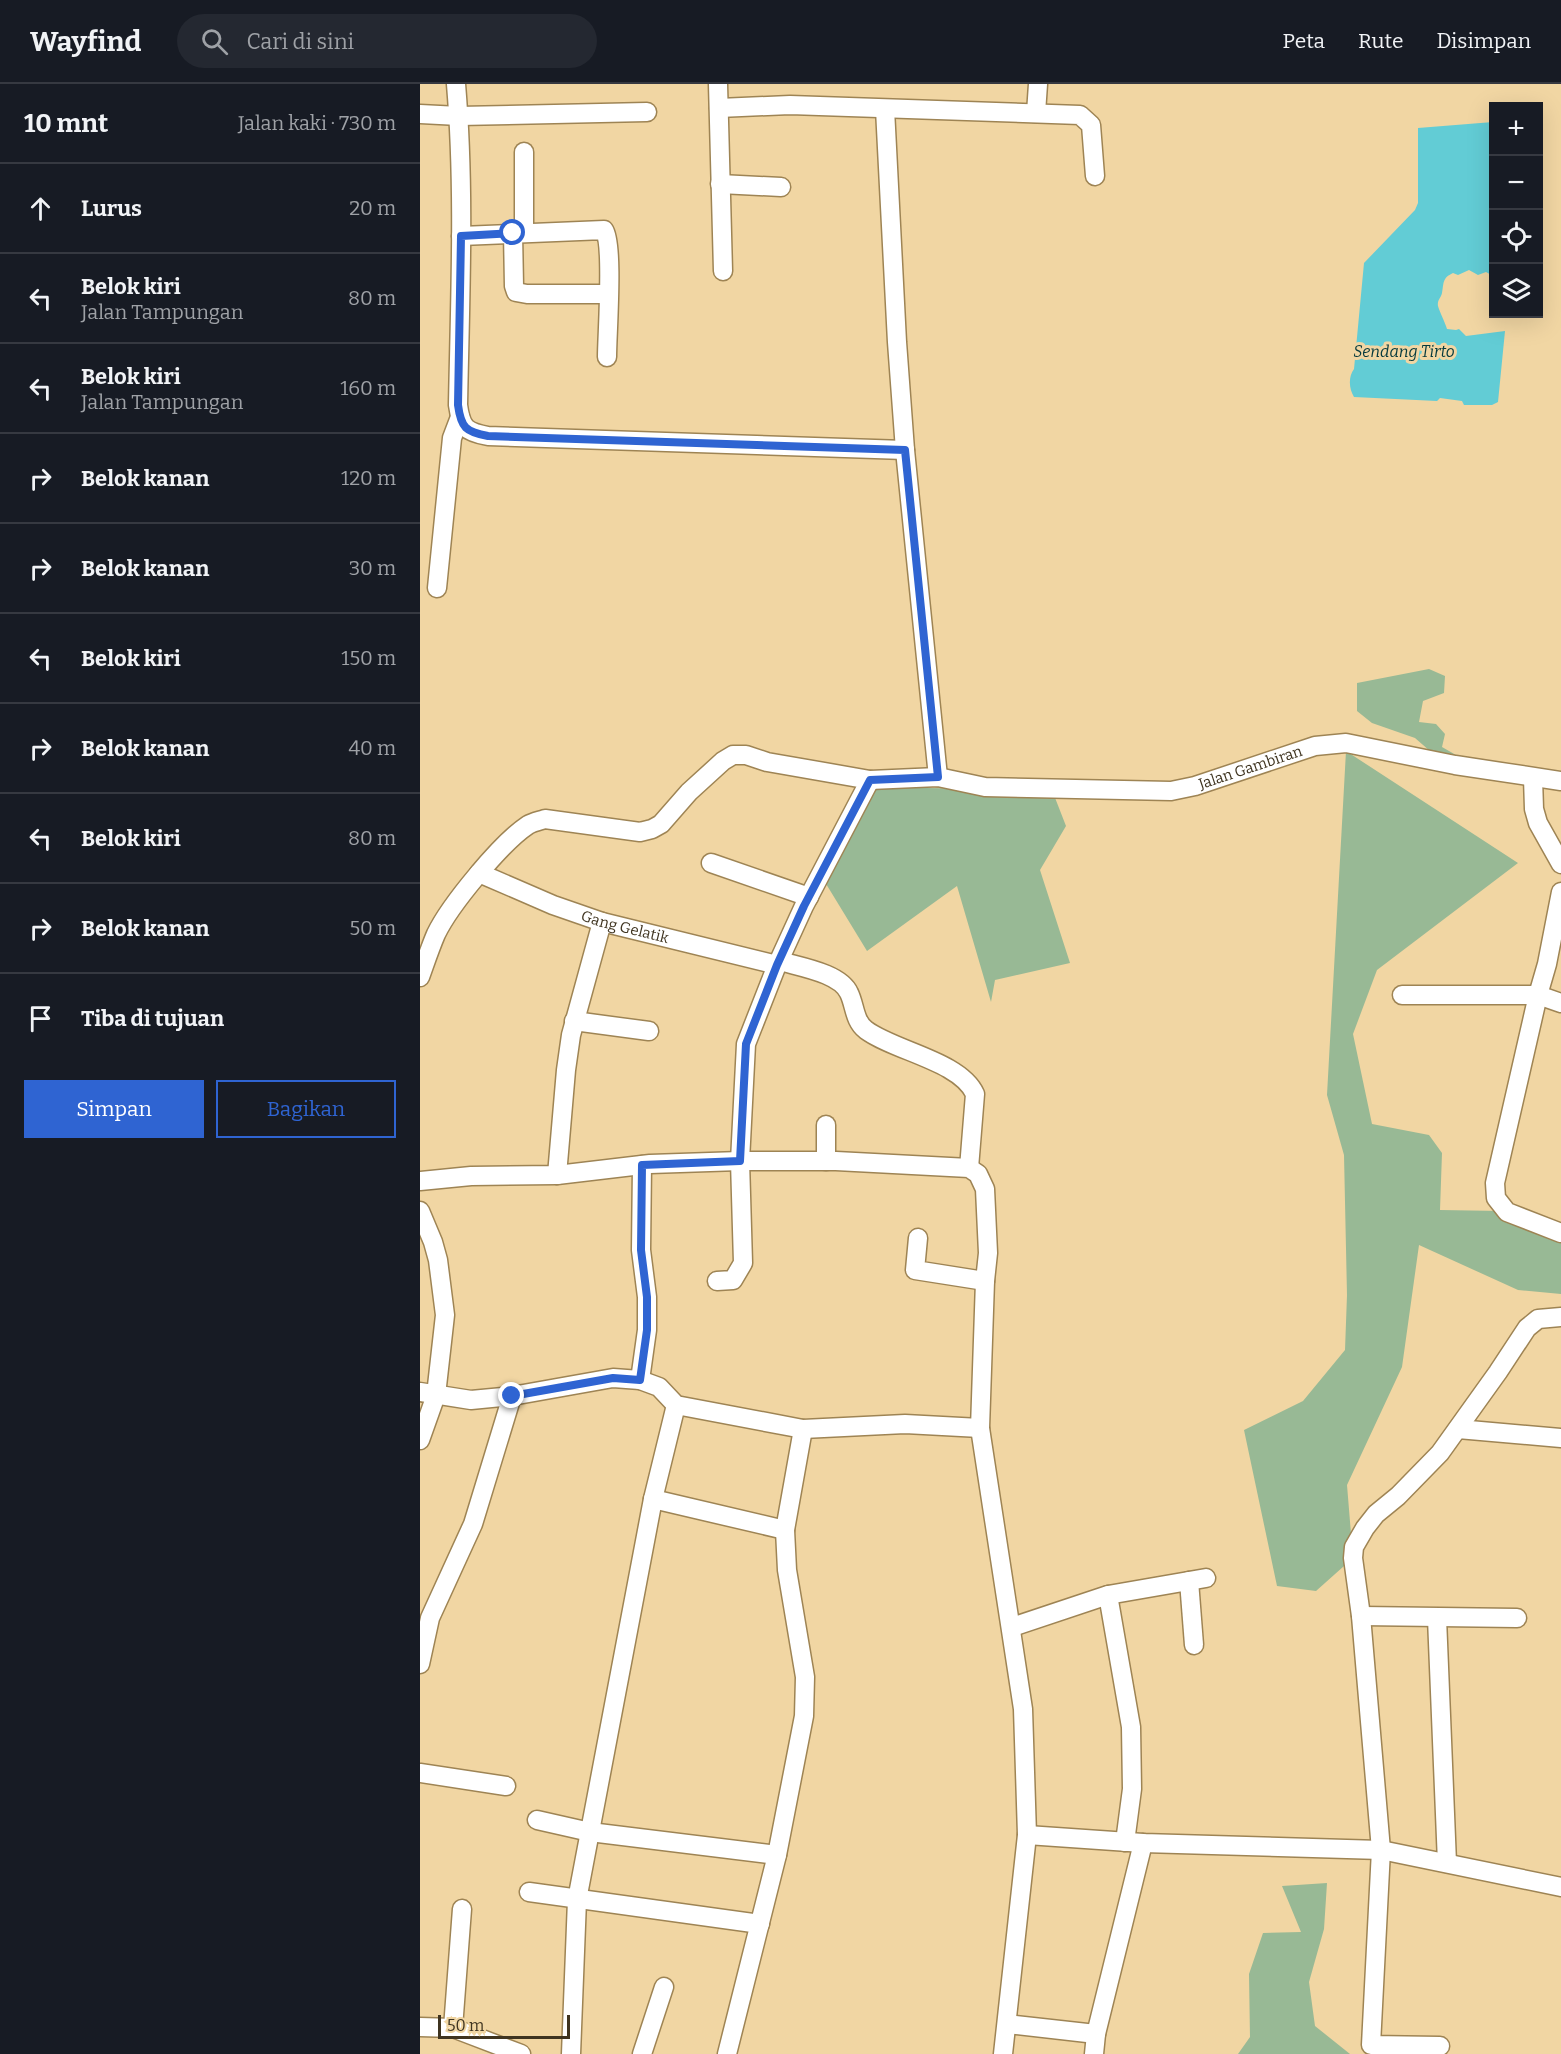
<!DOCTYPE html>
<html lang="id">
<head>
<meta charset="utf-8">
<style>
	body { margin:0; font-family:Bitter,serif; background:#242831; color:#f1f3f6 }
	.controls { position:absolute; right:18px; top:18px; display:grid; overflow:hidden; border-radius:0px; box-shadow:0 6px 24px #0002 }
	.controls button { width:54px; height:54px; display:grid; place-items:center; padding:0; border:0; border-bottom:2px solid #363941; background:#171b24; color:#f1f3f6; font:30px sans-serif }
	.scale { position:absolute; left:18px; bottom:15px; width:132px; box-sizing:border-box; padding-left:6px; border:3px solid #3f3420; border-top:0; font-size:16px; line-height:21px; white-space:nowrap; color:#3f3420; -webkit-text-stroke:4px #f1d6a3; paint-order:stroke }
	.stop { position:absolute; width:18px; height:18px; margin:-14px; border:4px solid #2f64d2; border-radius:50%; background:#fff }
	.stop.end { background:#2f64d2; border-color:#fff; box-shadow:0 2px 6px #0008 }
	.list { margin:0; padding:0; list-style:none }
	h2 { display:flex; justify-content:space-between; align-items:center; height:78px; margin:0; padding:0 24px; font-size:26px }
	h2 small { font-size:20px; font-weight:400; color:#9ea1a6 }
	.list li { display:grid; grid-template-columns:39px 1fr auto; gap:18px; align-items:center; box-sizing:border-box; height:90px; padding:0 24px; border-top:2px solid #363941 }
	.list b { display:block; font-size:22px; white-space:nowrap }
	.list p { margin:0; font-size:20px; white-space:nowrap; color:#9ea1a6 }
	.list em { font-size:20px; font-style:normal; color:#9ea1a6 }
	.actions { display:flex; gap:12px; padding:18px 24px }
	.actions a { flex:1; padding:14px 0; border:2px solid #2f64d2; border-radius:0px; text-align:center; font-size:21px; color:#2f64d2 }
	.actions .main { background:#2f64d2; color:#fff }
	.icon { flex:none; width:33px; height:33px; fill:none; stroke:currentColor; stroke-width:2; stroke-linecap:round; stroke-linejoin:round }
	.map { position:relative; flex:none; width:1141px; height:1970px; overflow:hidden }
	header { display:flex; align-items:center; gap:36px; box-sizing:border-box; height:84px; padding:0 30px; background:#171b24; border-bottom:2px solid #363941 }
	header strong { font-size:28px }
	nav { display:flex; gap:33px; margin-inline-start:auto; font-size:21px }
	.search { width:420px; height:54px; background:#242831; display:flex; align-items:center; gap:15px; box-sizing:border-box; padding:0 21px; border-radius:33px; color:#9ea1a6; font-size:22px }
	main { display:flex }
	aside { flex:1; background:#171b24 }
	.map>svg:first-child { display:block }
	.green { fill:#98b995 }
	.water { fill:#62ccd5 }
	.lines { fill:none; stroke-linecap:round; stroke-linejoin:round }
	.minor-casing { stroke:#9e8454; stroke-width:21 }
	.minor { stroke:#fff; stroke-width:18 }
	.route { stroke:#2f64d2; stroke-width:8 }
	.labels { text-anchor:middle; stroke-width:6; stroke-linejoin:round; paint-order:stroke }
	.street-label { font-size:15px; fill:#3f3420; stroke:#f1d6a3 }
	.water-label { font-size:16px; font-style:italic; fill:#04393d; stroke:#f1d6a3 }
</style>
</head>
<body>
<header>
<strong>Wayfind</strong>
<div class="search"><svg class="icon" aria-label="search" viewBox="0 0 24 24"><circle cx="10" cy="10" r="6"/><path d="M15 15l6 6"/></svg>Cari di sini</div>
<nav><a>Peta</a><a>Rute</a><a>Disimpan</a></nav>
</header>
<main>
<aside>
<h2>10 mnt<small>Jalan kaki · 730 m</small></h2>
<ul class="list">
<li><svg class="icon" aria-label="ahead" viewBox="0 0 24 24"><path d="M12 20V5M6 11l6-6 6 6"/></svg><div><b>Lurus</b></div><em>20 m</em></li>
<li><svg class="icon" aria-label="left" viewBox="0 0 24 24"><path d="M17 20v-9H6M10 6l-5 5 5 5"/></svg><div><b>Belok kiri</b><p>Jalan Tampungan</p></div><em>80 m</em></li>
<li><svg class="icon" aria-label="left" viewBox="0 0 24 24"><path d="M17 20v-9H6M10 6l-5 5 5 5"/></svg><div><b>Belok kiri</b><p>Jalan Tampungan</p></div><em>160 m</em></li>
<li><svg class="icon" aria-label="right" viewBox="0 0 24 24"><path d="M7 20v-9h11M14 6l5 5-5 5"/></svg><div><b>Belok kanan</b></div><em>120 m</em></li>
<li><svg class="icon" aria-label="right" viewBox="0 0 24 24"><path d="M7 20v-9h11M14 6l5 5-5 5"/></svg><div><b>Belok kanan</b></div><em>30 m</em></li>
<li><svg class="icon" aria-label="left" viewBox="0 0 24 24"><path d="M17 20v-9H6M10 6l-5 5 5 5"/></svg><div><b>Belok kiri</b></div><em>150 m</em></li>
<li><svg class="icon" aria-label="right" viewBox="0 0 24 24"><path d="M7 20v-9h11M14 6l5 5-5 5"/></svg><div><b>Belok kanan</b></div><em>40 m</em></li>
<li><svg class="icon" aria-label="left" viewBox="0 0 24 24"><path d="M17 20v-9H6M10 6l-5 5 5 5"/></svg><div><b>Belok kiri</b></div><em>80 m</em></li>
<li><svg class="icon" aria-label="right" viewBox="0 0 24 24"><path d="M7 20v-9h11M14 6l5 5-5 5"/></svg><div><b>Belok kanan</b></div><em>50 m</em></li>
<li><svg class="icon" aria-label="arrive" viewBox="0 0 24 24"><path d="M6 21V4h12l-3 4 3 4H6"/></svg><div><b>Tiba di tujuan</b></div></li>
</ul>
<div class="actions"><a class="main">Simpan</a><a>Bagikan</a></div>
</aside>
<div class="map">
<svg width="1141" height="1970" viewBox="0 0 1141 1970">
	<rect width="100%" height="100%" fill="#f1d6a3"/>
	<g class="green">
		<path d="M1009,585l16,7 -1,17 -21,8 -4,21 17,2 9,10 -3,13 21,12 -25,-1 -23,-20 -43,-15 -15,-12v-28z"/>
		<path d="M926,667l172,112 -141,107 -24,64 19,90 57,11 13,18 -2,57 62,1 59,26v57l-43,-4 -99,-45 -17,122 -55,118 6,73 -37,33 -39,-5 -33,-156 59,-29 42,-51 2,-55 -3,-140 -17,-60z"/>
		<path d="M447,703l185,3 14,36 -26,44 30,93 -75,17 -4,22 -34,-116 -90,65 -47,-77z"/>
		<path d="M907,1799l-3,46 -15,53 6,44 35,28h-112l12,-17 -1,-63 14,-41 38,-1 -19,-46z"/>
	</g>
	<path class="water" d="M1073,38v154l-7,-4 -8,3 -9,-5 -11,5 -5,-2c-11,5 -9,10 -11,20 -1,5 -5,7 -4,13 2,7 7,16 9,23l9,1 3,-1 7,7 39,-5 -7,71 -6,3h-28l-2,-4 -22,-3 -3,3 -83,-4c-5,-8 -6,-20 0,-28l10,-106 51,-53 3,-7v-75z"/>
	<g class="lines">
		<defs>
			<g id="minor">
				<path d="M36,0c9,106 4,214 2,321 3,23 8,27 30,31l417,14"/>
				<path d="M298,0l5,187"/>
				<path d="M299,24l71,-3 290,10 11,10 4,51"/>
				<path d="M465,25l12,233 8,108 33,327"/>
				<path d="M616,29l2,-29"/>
				<path d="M0,30l39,2 188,-4"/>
				<path d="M104,68v80"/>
				<path d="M300,100l61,3"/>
				<path d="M93,149l1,53 2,6 11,2h81"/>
				<path d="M41,152l143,-6c10,14 3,104 3,127"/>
				<path d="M17,504l15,-150 8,-21"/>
				<path d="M1113,694l1,31 4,14 23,41"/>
				<path d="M291,779l98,34"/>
				<path id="s1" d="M59,789l74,32 49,17 175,43"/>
				<path d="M1141,808l-14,72 -9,31 23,8"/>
				<path d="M360,877c20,6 60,12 69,32 6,12 5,28 17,37 28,21 94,31 109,64l-6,74"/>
				<path id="s2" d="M0,893c5,-14 10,-29 16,-43 14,-29 65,-91 92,-109 5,-3 11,-4 17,-6l95,13 12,-3 9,-5 28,-32 34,-31 10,-6h13l21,7 103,18 68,-3 47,10 186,4 24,-5 120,-40 31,-3 109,22 106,16"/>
				<path d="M982,911h136l-43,188 1,15 11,14 54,21"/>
				<path d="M154,937l75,10"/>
				<path d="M406,1077v-36"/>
				<path d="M137,1091l9,-105 5,-35 31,-113"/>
				<path d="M0,1097l51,-5 86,-1 93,-11 90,-3h96l133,7 9,6 7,15 3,64 -3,28 -5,147 43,281 4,126 -24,219"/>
				<path d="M0,1127l13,31 5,18 7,55 -9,80 -16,45"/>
				<path d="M498,1154l-3,32 70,11"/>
				<path d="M297,1197l16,-1 10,-17 -3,-102 6,-117 31,-79 27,-59 66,-126"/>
				<path d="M220,1296l7,-50v-33l-6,-47 1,-85"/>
				<path d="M0,1308l51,8 41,-4 101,-18 27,2 19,7 17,18 127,24 102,-5 75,4"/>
				<path d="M1038,1345l103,9"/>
				<path d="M233,1415l132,31"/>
				<path d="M769,1497l5,64"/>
				<path d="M688,1511l23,132 1,62 -7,53"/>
				<path d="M941,1532l156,2"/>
				<path d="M1017,1534l10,245"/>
				<path d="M592,1543l96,-32 98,-17"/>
				<path d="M0,1580l10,-46 43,-94 39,-128"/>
				<path d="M0,1689l86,13"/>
				<path d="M117,1736l53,12 187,23"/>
				<path d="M607,1751l116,8 238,7 180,37"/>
				<path d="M109,1808l231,32"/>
				<path d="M587,1940l89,10 47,-191"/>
				<path d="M0,1943l33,1 68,26"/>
				<path d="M33,1944l9,-119"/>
				<path d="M1020,1962l-69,-1 10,-195 -20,-234 -8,-58 1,-11 11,-19 11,-14 22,-18 42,-43 58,-81 29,-44 11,-9 23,-2"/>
				<path d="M151,1970l6,-154 76,-401 23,-94"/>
				<path d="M222,1970l22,-67"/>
				<path d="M307,1970l50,-199 27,-139 1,-39 -18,-107 -2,-40 18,-101"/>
				<path d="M674,1970l2,-20"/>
			</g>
		</defs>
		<use href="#minor" class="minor-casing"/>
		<use href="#minor" class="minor"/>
	</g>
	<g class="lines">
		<path class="route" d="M92,1312l101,-18 27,2 7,-50v-33l-6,-47 1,-85 98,-4 6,-117 31,-79 27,-59 66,-126 68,-3 -33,-327 -417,-14c-22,-4 -27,-8 -30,-31l3,-169 52,-3"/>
	</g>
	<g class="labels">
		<g class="street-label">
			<text dy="5" stroke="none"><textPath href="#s2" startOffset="951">Jalan Gambiran</textPath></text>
			<text dy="5" stroke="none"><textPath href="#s1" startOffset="156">Gang Gelatik</textPath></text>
		</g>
		<g class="water-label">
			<text x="984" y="273">Sendang Tirto</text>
		</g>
	</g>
</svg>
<div class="controls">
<button>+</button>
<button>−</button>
<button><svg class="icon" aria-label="locate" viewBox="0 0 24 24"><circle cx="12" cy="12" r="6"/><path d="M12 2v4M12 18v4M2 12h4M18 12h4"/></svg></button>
<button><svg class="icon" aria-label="layers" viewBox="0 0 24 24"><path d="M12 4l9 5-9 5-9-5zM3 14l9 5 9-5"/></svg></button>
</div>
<div class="scale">50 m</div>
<div class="stop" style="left:93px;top:149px"></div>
<div class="stop end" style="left:92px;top:1312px"></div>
</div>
</main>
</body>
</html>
